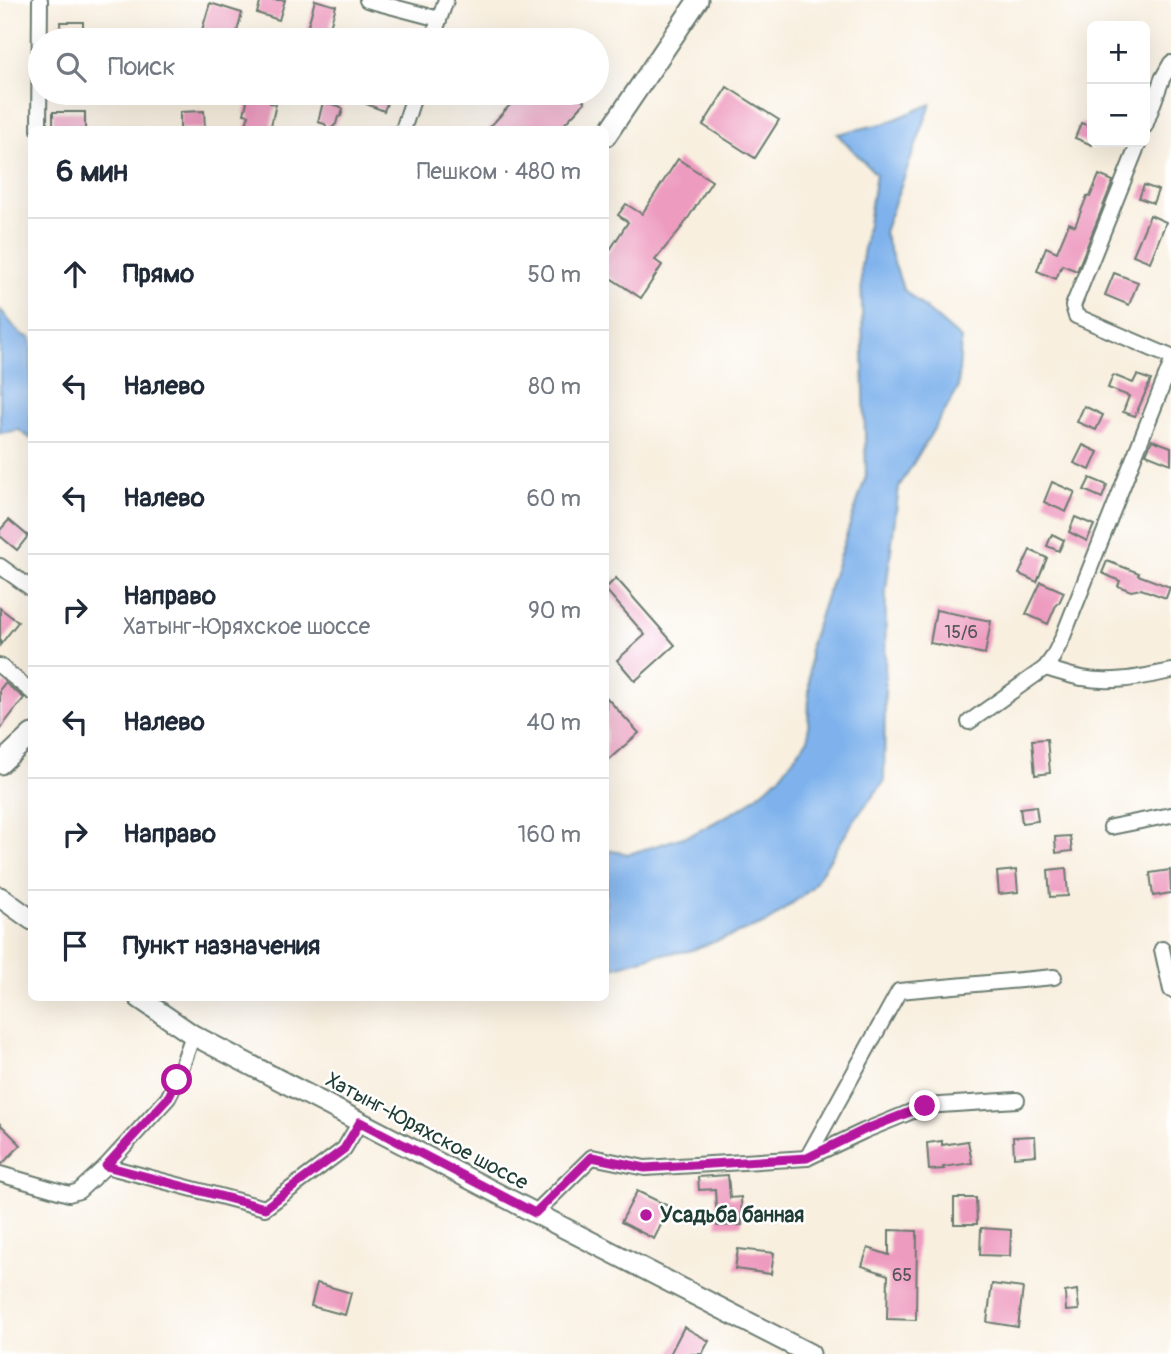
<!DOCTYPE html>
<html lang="ru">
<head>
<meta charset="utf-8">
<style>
	body { margin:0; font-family:Pangolin,sans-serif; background:#f6f6f7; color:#1f2937 }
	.controls { position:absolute; right:21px; top:21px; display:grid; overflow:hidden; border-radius:10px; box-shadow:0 7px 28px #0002 }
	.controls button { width:63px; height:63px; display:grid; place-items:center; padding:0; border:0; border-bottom:2px solid #e0e1e3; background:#fff; color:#1f2937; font:35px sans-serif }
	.stop { position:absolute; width:21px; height:21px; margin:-16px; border:5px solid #b5179e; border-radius:50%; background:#fff }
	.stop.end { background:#b5179e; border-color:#fff; box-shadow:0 2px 7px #0008 }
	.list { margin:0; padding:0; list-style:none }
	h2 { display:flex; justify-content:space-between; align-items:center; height:91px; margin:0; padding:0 28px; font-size:30px }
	h2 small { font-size:23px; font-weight:400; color:#747a83 }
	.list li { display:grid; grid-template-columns:46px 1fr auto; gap:21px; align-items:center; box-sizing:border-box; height:112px; padding:0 28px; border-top:2px solid #e0e1e3 }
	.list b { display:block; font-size:26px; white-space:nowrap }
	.list p { margin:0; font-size:23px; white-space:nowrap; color:#747a83 }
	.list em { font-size:23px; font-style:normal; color:#747a83 }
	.icon { flex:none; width:38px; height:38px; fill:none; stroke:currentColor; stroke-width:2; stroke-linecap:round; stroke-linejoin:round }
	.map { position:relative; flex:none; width:1171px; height:1354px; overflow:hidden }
	.search { position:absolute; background:#fff; box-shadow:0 7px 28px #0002; left:28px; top:28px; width:581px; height:77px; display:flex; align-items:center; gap:18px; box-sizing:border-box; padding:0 24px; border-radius:38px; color:#747a83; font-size:26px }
	.panel { position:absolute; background:#fff; box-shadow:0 7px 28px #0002; left:28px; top:126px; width:581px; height:875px; border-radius:10px }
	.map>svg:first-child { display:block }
	.water { fill:#7fb2ec; stroke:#4f7890; stroke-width:2 }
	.building { fill:#ee9bc0 }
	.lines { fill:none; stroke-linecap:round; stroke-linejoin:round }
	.minor-casing { stroke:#6b7b70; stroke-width:18 }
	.major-casing { stroke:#6b7b70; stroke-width:23 }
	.minor { stroke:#fff; stroke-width:14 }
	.major { stroke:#fff; stroke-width:19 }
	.route { stroke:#b5179e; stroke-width:9 }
	.poi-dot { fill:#b5179e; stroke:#fff; stroke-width:2.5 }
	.labels { text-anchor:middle; stroke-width:5; stroke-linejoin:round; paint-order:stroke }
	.number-label { font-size:18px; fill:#535457 }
	.street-label { font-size:21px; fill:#1f3d34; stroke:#fff }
	.poi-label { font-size:21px; font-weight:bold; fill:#1f3d34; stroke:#fff; text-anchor:start }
</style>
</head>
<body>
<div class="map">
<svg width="1171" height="1354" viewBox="0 0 1171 1354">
	<rect width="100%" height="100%" fill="#fff"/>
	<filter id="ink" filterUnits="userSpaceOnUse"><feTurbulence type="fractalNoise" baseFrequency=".0143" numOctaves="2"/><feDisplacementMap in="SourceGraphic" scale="14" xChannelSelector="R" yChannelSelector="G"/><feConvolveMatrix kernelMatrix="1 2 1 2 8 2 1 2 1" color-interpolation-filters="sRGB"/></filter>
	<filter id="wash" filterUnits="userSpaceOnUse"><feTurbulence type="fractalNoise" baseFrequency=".00686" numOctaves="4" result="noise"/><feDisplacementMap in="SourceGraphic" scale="28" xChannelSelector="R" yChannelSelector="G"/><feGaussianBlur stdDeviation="1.57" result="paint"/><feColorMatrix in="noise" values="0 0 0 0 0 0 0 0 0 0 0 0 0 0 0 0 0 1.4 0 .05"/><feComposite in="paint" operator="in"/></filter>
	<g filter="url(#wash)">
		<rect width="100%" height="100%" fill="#f8efdf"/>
		<g class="water">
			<path d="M931,104l-47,128 19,57 58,50 -3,50 -59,98 -13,102 -2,193 -27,34 -46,73 -45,34 -77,28 -32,4 -51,15v-120l23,4 64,-20 52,-28 34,-29 29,-38 2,-94 56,-169 -5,-209 15,-93 -39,-40 49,-11z"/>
			<path d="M0,309l20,25 11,4v101l-12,-9 -19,3z"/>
		</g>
		<g id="blocks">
			<g class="building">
				<path d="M261,0h24l-6,20 -22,-7z"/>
				<path d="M315,0l21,6 -10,34h-22z"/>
				<path d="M210,3l32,10 -7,26 -33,-9z"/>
				<path d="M60,22h23v18h-22z"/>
				<path d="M727,87l52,33 -24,38 -52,-33z"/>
				<path d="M249,93l22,2 -1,8 6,1 -6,26h-26l5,-15 -5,-1z"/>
				<path d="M370,93h21l-7,18 -18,-7z"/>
				<path d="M521,93h55l9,9 -26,28h-72z"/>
				<path d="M323,102l16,4 4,3 -2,7 -3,1 -2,7 -6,6h-2l-3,-6 -7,-2z"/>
				<path d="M204,111l1,18h-25v-17z"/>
				<rect x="53" y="112" width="32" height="18"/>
				<path d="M1081,123l11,4v18l-17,-7z"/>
				<path d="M678,159l34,22 -29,45 -28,34 7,5 -21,33 -35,-23v-19l22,-34 -10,-7 8,-11 16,10z"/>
				<path d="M1099,175l14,6 -36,90 -15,-6 -6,14 -19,-8 9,-24 11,5 12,-29 6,3 12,-30 3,1z"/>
				<path d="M1144,185l14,5 -5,13 -14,-5z"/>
				<path d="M1150,215l16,7 -16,40 -17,-7z"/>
				<path d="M1114,273l24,9 -9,23 -24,-10z"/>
				<path d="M1113,375l20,8 4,-8 14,5 -16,36 -12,-4 6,-16 -21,-8z"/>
				<path d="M1084,406l19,9 -7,15 -19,-8z"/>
				<path d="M1152,440l19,7v17l-25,-10z"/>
				<path d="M1083,445l15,7 -8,18 -16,-7z"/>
				<path d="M1090,478l17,7 -5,13 -18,-8z"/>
				<path d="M1052,482l23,10 -9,20 -22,-10z"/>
				<path d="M1075,517l19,8 -7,16 -18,-9z"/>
				<path d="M9,520l19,16 -11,14 -17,-14v-6z"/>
				<path d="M1052,534l12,6 -5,11 -12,-5z"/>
				<path d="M1030,550l17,8 -10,24 -18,-8z"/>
				<path d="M1107,561l32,12 -1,2 32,12 -4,11 -25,-9 -10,2 -13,-5 2,-5 -18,-8z"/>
				<path d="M616,578l59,67 -40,36 -18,-21 28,-25 -39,-45v-2z"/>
				<path d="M1041,582l23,10 -5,11h-2l-9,21 -22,-10z"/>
				<path d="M0,608l18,14 -18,23z"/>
				<path d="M936,610l55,11 -6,33 -55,-11z"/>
				<path d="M5,683l19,15 -24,31v-40z"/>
				<path d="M606,697l33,36 -33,29z"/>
				<path d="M1047,739l3,34 -15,2 -3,-35z"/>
				<path d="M1036,806l2,15 -16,2 -2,-15z"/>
				<path d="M1070,836l2,15 -16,2 -1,-16z"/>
				<path d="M1066,868l2,28 -18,1 -2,-27z"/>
				<path d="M1016,870l2,22 -19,2 -2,-22z"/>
				<path d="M1170,870l1,23 -18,3 -3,-23z"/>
				<path d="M0,1124l21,21 -20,20h-1z"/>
				<path d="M1035,1136l1,19 -22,2 -1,-20z"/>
				<path d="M942,1141v4l26,-4 4,22 -29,4 1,2 -15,1 -2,-27z"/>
				<path d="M728,1175l2,23 11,-1 1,28 -25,1 -2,-37 -16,1 -1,-13z"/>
				<path d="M637,1191l33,16 -16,32 -33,-17z"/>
				<path d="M954,1198h22l1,26h-23z"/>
				<path d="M981,1228l30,2 -1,26 -30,-1z"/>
				<path d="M889,1230l28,1 -1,89 -29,-1 1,-44 -26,-9 6,-18 21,7z"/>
				<path d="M738,1249l36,4 -3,21 -36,-5z"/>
				<path d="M317,1283l34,10 -6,22 -34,-9z"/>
				<path d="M992,1284l31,4 -5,39 -31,-5z"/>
				<path d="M1077,1290l2,20 -13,1 -1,-19z"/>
				<path d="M684,1327l25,14 -7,13h-32z"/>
			</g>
		</g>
	</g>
	<g filter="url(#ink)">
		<use href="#blocks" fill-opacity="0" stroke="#6b7b70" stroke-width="2"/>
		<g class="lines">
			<defs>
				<g id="minor">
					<path d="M367,0l72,19"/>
					<path d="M432,40l14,-40"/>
					<path d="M1145,126l17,-47 9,-16"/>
					<path d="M39,130l1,-130"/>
					<path d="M403,130l12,-37"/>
					<path d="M1139,142l-66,164 3,10 95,41"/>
					<path d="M0,566l32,23"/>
					<path d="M0,666l32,26"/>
					<path d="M1045,668c12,3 25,8 37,10 30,6 60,-1 89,-7"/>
					<path d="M969,722l76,-54 8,-11 9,-18 109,-275"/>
					<path d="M1111,827l60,-12"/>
					<path d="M1162,949l9,41"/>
					<path d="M807,1158l92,-167 155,-14"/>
					<path d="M106,1166l159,42 79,-59 16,-27"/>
					<path d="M0,1174l69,20 10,-3 27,-25 62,-68 9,-18 16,-45"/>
					<path d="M535,1213l57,-56 53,11 162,-10 57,-27 61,-25 92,-6"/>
				</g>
				<g id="major">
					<path d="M606,136l92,-136"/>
					<path d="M0,764l32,-30"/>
					<path d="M0,897l32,23"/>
					<path d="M139,998l54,37 342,178 275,141"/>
				</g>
			</defs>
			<use href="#minor" class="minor-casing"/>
			<use href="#major" class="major-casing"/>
			<use href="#minor" class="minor"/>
			<use href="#major" class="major"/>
		</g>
	</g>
	<g class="lines" filter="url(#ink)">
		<path class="route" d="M177,1080l-9,18 -62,68 159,42 79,-59 16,-27 175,91 57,-56 53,11 162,-10 57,-28 61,-24"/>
	</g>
	<circle class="poi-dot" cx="646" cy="1215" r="7"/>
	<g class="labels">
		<g class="number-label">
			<text x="961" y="638">15/6</text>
			<text x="902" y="1281">65</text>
		</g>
		<g class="street-label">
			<text transform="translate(427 1131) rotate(28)" y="7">Хатынг-Юряхское шоссе</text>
		</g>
		<g class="poi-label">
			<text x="660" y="1222">Усадьба банная</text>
		</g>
	</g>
</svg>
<div class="controls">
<button>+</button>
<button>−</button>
</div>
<div class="stop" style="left:177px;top:1080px"></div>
<div class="stop end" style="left:925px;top:1106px"></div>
<div class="search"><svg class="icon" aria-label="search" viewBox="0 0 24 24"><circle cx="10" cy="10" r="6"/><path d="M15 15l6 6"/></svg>Поиск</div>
<section class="panel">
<h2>6 мин<small>Пешком · 480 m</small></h2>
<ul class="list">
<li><svg class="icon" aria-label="ahead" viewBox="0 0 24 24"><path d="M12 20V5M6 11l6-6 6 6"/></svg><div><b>Прямо</b></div><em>50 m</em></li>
<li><svg class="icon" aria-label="left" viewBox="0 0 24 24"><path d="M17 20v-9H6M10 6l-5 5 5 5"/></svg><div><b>Налево</b></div><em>80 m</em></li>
<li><svg class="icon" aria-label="left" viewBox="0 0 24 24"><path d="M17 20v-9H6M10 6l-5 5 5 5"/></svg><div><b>Налево</b></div><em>60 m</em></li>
<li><svg class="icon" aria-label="right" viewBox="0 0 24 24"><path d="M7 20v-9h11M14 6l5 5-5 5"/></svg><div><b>Направо</b><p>Хатынг-Юряхское шоссе</p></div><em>90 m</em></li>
<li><svg class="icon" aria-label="left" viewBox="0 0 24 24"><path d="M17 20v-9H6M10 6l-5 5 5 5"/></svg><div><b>Налево</b></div><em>40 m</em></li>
<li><svg class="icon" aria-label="right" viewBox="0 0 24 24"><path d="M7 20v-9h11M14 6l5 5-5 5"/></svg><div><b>Направо</b></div><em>160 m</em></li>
<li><svg class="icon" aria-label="arrive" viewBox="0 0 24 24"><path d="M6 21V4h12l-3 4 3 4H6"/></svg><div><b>Пункт назначения</b></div></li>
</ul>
</section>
</div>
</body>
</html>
